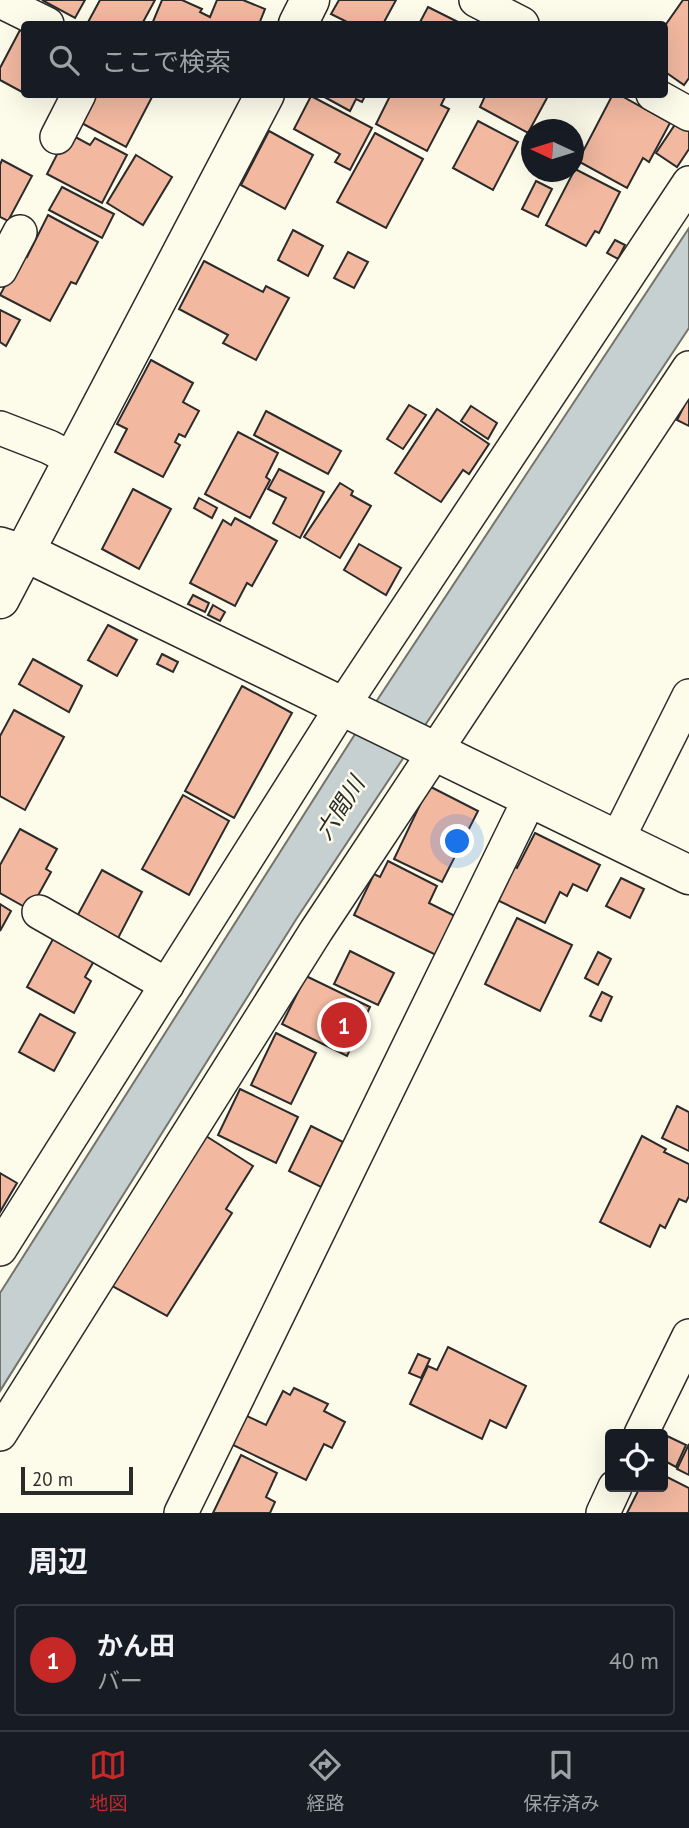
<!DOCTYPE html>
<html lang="ja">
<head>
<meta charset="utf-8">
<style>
	body { margin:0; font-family:"PT Sans","Noto Sans JP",sans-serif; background:#20242c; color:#f1f3f6 }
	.controls { position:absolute; right:21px; bottom:21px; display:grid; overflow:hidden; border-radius:7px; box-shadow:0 7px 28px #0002 }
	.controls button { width:63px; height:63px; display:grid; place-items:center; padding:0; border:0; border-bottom:2px solid #363941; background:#171b24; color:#f1f3f6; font:35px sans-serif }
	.compass { position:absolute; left:521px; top:119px; width:63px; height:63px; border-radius:50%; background:#171b24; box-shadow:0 7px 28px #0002; rotate:274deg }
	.scale { position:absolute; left:21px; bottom:18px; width:112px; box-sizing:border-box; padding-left:7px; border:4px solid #2b2b2b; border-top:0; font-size:19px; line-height:24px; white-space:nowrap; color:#2b2b2b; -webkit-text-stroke:5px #fdfbea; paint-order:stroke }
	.you { position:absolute; left:458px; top:842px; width:24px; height:24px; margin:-18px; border:5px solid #fff; border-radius:50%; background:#1a73e8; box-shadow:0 0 0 10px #1a73e833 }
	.badge { display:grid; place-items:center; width:46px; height:46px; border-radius:50%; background:#c62828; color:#fff; font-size:23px; font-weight:700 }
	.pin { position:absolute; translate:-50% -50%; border:4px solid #fff; box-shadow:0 2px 7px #0006 }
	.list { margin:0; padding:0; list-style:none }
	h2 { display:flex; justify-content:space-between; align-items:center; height:91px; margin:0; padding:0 28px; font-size:30px }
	h2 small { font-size:23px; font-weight:400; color:#9ea1a6 }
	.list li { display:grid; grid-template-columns:46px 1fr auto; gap:21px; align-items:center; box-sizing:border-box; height:112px; margin:0 14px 14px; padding:0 14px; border:2px solid #363941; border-radius:7px }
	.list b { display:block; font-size:26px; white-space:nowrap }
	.list p { margin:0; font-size:23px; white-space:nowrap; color:#9ea1a6 }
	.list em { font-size:23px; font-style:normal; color:#9ea1a6 }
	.icon { flex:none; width:38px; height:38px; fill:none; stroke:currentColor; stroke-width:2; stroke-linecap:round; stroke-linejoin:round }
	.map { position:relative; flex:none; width:689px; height:1513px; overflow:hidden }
	.search { position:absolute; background:#171b24; box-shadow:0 7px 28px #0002; left:21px; right:21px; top:21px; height:77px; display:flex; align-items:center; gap:18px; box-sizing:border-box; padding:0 24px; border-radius:7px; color:#9ea1a6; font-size:26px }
	.sheet { height:217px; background:#171b24 }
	nav { display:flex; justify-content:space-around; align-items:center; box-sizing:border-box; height:98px; border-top:2px solid #363941; background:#171b24; font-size:19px; color:#9ea1a6 }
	nav a { display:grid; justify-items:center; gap:4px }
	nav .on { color:#c62828 }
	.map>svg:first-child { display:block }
	.water { fill:#c7d0d0; stroke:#74746e; stroke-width:2 }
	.building { fill:#f2b8a0; stroke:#2b2b2b; stroke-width:2 }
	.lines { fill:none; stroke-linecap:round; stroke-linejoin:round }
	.minor-casing { stroke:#2b2b2b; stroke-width:36 }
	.tertiary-casing { stroke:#2b2b2b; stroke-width:41 }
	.minor { stroke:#fdfbea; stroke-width:33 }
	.tertiary { stroke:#fdfbea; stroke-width:38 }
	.labels { text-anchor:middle; stroke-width:5; stroke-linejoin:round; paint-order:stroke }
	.water-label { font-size:23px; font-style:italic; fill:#2b2b2b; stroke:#fdfbea }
</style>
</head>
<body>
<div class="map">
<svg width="689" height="1513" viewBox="0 0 689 1513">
	<rect width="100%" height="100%" fill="#fdfbea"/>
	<path class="water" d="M689,228v100l-392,590 -297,473v-98l364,-573z"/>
	<g class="building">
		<path d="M42,0h43l-10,18z"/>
		<path d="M100,0h55l-13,24h-55z"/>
		<path d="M162,0h20l20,9 -2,3 10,5 7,-17h26l22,9 -6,15h-107z"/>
		<path d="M339,0h57l-13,24h-32l-20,-10z"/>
		<path d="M683,0h6v78l-5,7 -20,-14v-44z"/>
		<path d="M428,7l34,17h-43z"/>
		<path d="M20,30l4,3v60l-24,-13v-12z"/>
		<path d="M89,94h59l4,3 -26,50 -50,-27z"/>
		<path d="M319,94h47l-4,8 -6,-3 -6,12z"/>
		<path d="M391,94h50l4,3 -4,8 8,4 -22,42 -51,-27z"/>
		<path d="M486,94h59l3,2 -20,37 -48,-26z"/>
		<path d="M613,94h5l52,29 -21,39 -6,-4 -16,30 -49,-27z"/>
		<path d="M311,96l61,32 -22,42 -15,-8 5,-8 -46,-25z"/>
		<path d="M678,120l11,8v21l-12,18 -21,-14z"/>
		<path d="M478,121l40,21 -25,48 -40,-22z"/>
		<path d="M269,131l44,24 -28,54 -44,-24z"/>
		<path d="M68,133l22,12 5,-7 32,17 -25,48 -55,-29z"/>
		<path d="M375,133l48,26 -37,69 -49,-26z"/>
		<path d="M136,155l36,22 -29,48 -36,-22z"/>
		<path d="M2,160l30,16 -24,45 -8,-4v-52z"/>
		<path d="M575,169l45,23 -21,41 -4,-2 -9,15 -40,-21z"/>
		<path d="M536,181l16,8 -14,28 -16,-8z"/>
		<path d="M62,187l52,27 -12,24 -53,-28z"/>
		<path d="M48,215l50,27 -22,42 -5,-2 -21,39 -50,-26 22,-41 5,3z"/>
		<path d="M293,230l30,16 -15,30 -30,-16z"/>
		<path d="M615,240l10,5 -7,14 -11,-6z"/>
		<path d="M348,252l20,10 -14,26 -20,-10z"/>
		<path d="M204,261l59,31 3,-6 23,12 -33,62 -33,-17 5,-8 -49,-26z"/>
		<path d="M0,310l20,10 -14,26 -6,-4z"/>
		<path d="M151,360l42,23 -10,19 16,9 -14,26 -6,-3 -4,8 5,3 -17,32 -48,-25 12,-23 -10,-5z"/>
		<path d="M689,396v30l-12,-6z"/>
		<path d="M409,405l17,10 -23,34 -16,-10z"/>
		<path d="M471,406l26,17 -9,16 -27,-18z"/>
		<path d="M437,409l52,35 -20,30 -6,-4 -22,32 -46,-29z"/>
		<path d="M266,411l75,40 -13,23 -74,-39z"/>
		<path d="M238,432l40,21 -12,24 4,3 -20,38 -45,-24z"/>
		<path d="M279,469l45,23 -24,46 -27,-15 13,-25 -18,-9z"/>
		<path d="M340,483l13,8 -2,4 20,11 -31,52 -36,-21z"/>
		<path d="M133,489l38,20 -32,60 -37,-20z"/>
		<path d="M199,498l18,10 -5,10 -18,-10z"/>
		<path d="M235,518l42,23 -25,45 -5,-3 -12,23 -45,-23 33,-63 8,5z"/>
		<path d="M359,544l42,24 -15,27 -42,-25z"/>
		<path d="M193,595l16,8 -4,9 -17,-8z"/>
		<path d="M213,605l12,7 -5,9 -12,-6z"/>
		<path d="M108,625l29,15 -20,36 -29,-16z"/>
		<path d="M162,654l16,8 -5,10 -16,-8z"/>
		<path d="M33,659l49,27 -13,26 -50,-28z"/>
		<path d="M242,686l50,27 -58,105 -49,-27z"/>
		<path d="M14,710l50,27 -39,73 -25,-14v-60z"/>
		<path d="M429,786l49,25 -36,71 -48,-23z"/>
		<path d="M183,795l46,26 -40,74 -47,-26z"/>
		<path d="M20,829l37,20 -11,20 5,3 -21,38 -30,-17v-28z"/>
		<path d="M535,833l65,32 -13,26 -14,-7 -6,12 -7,-4 -15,31 -48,-23 16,-34 4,2z"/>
		<path d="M388,861l49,25 -8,17 28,14 -19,39 -84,-41 20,-41 6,3z"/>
		<path d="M102,870l40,22 -27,52 -41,-22z"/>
		<path d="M621,878l23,11 -14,29 -24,-12z"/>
		<path d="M0,904l11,7 -11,20z"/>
		<path d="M517,918l55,27 -32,66 -55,-27z"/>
		<path d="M53,939l41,22 -9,16 6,4 -17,32 -47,-26z"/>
		<path d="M350,951l44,22 -16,32 -44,-21z"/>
		<path d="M598,952l13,7 -13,26 -13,-7z"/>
		<path d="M306,976l64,31 -23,49 -65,-32z"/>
		<path d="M602,992l10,5 -11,24 -11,-5z"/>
		<path d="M40,1014l35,19 -21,38 -35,-19z"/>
		<path d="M276,1033l40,20 -25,51 -40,-19z"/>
		<path d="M240,1089l58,28 -22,46 -58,-28z"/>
		<path d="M677,1106l12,6v39l-27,-13z"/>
		<path d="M311,1126l32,16 -22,45 -32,-16z"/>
		<path d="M206,1136l47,30 -27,43 6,4 -65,103 -55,-30z"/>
		<path d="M642,1136l24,13 -2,3 25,12v32l-3,6 -7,-3 -14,29 -5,-3 -10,22 -50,-25z"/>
		<path d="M0,1173l17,10 -17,29z"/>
		<path d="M448,1347l78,39 -20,42 -16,-8 -8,19 -72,-35 18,-38 9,4z"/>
		<path d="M418,1354l12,5 -9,19 -12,-5z"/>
		<path d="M294,1388l34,16 -4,7 21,11 -13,26 -8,-4 -18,36 -75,-36 14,-29 21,10 17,-34 7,4z"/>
		<path d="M665,1435l21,10 -10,22 -13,-7z"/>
		<path d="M689,1444v31l-12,-6z"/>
		<path d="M241,1455l36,18 -11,24 9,5 -5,11h-57z"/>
		<path d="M663,1475l26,13v25h-62l13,-26h23z"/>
	</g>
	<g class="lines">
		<defs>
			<g id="minor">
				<path d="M476,0l46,24"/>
				<path d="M0,1l47,23"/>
				<path d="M653,94l36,20"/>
				<path d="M57,137l22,-43"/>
				<path d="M0,270l20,-38"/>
				<path d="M0,428l49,19 25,13"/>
				<path d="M0,544l25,8"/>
				<path d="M617,840l72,-144"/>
				<path d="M39,912l128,73"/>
				<path d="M0,1249l342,-542 347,-524"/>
				<path d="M0,1434l316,-503 373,-563"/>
				<path d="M641,1434l48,-98"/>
				<path d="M181,1513l349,-715"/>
				<path d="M603,1513l12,-26"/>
			</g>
			<g id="tertiary">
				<path d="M298,24l12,-24"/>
				<path d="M25,552l664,323"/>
				<path d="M0,599l265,-505"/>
			</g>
		</defs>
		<use href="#minor" class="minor-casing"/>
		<use href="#tertiary" class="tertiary-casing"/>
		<use href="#minor" class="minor"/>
		<use href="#tertiary" class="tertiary"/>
	</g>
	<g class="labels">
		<g class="water-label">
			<text transform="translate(340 808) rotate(-58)" y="8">六間川</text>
		</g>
	</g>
</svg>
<div class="controls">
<button><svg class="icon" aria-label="locate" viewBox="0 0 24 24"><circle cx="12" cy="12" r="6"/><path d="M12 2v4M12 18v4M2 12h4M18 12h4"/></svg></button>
</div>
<svg class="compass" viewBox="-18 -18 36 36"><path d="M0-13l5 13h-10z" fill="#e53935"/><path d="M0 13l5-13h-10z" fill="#9ea1a6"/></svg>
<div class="scale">20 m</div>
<div class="you"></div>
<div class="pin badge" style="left:344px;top:1025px">1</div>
<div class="search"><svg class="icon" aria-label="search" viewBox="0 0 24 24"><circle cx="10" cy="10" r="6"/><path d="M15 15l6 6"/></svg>ここで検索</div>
</div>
<section class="sheet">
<h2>周辺<small></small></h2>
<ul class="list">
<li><span class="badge">1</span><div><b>かん田</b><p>バー</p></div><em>40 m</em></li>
</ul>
</section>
<nav>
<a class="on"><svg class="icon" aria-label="map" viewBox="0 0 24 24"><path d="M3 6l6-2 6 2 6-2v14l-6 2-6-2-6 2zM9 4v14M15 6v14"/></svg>地図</a>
<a><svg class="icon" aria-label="directions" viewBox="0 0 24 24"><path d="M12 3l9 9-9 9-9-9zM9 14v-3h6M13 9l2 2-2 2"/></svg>経路</a>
<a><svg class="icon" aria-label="saved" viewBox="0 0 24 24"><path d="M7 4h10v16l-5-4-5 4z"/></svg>保存済み</a>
</nav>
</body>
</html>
